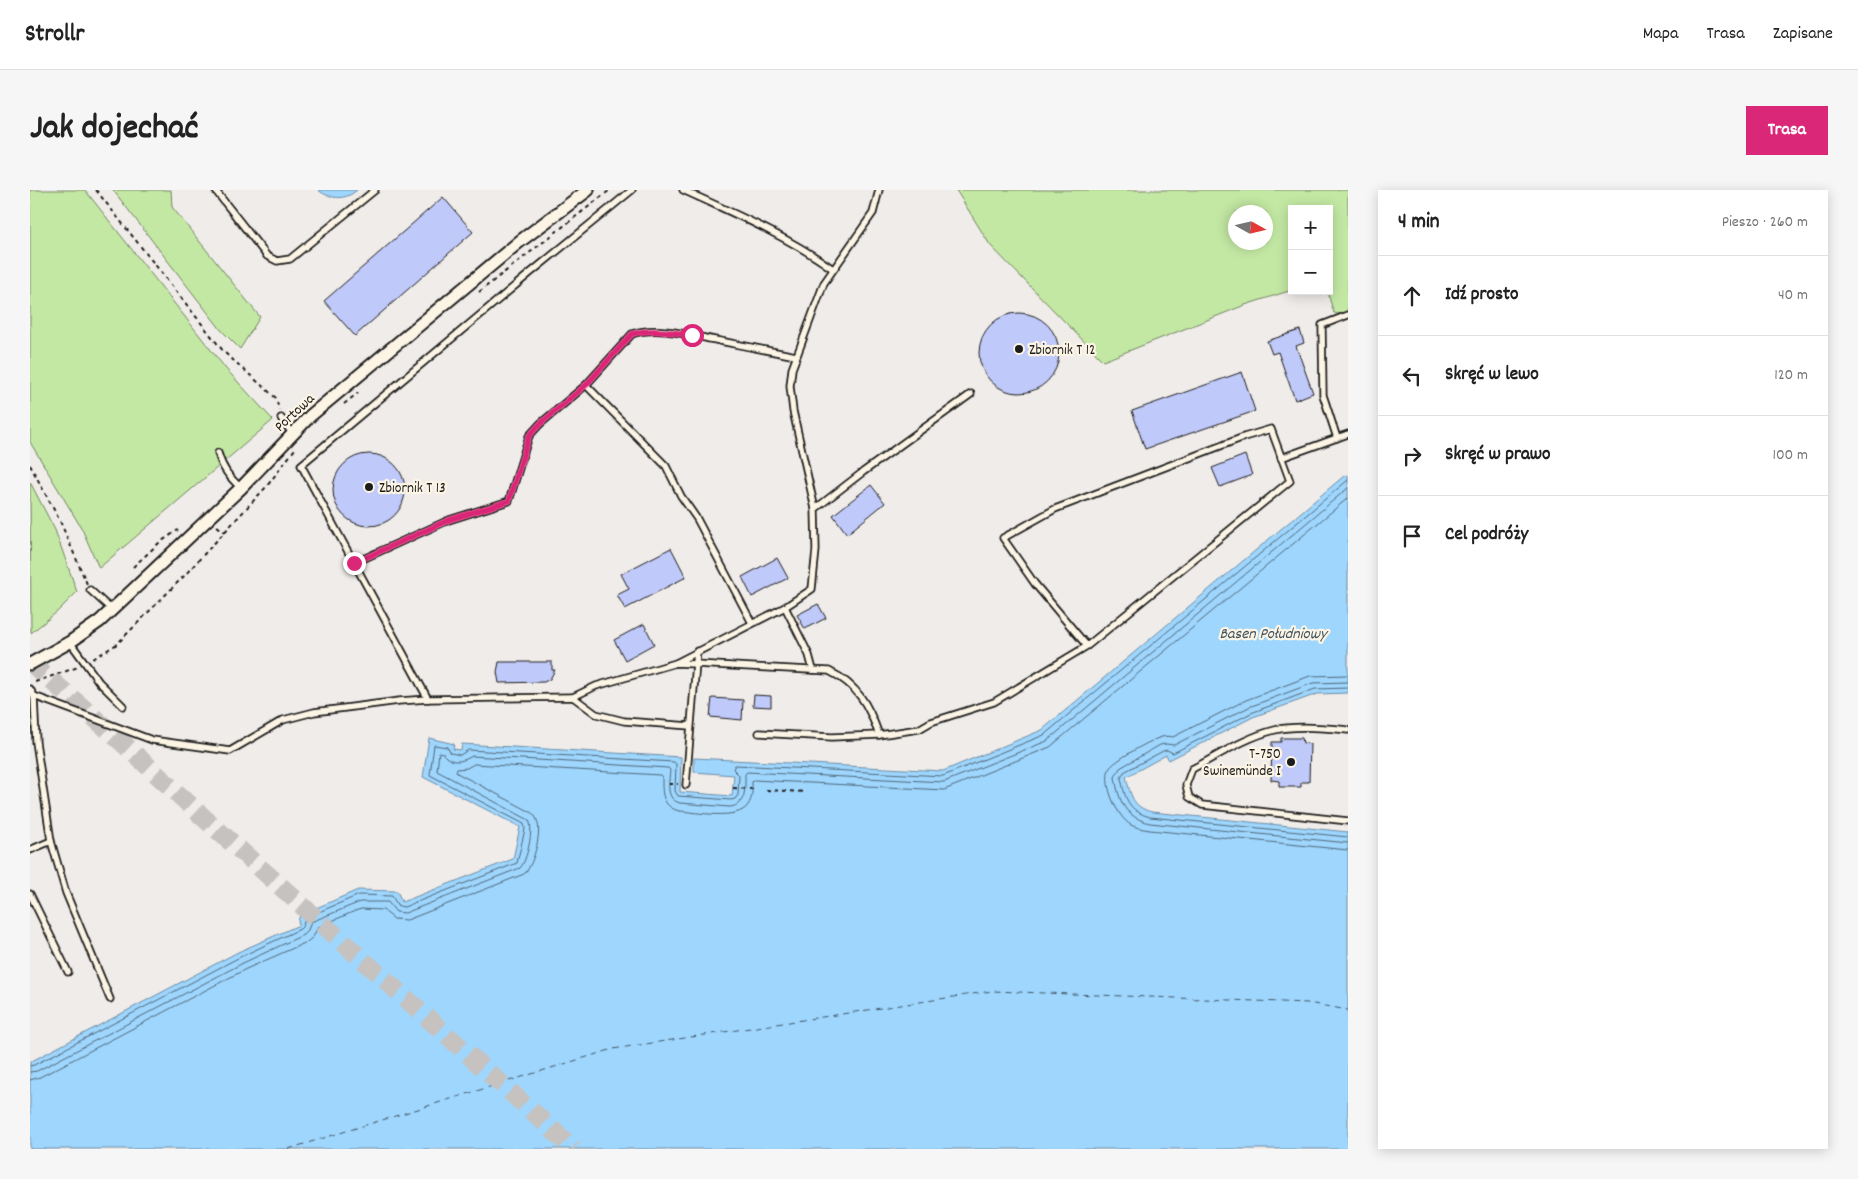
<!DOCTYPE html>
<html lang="pl">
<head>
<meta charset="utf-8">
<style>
	body { margin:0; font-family:Dekko,sans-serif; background:#f6f6f6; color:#222 }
	.controls { position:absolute; right:15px; top:15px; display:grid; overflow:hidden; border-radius:0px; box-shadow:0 2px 12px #0003 }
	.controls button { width:45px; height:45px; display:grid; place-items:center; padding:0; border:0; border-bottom:1px solid #e0e0e0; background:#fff; color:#222; font:25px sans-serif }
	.compass { position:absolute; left:1198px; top:15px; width:45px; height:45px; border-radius:50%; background:#fff; box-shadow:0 2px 12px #0003; rotate:98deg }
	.stop { position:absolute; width:15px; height:15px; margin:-11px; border:4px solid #db2777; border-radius:50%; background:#fff }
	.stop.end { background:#db2777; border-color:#fff; box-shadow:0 1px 5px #0008 }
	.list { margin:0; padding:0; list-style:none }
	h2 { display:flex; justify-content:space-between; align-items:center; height:65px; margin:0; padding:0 20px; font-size:21px }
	h2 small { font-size:16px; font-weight:400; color:#767676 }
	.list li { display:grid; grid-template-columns:32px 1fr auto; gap:15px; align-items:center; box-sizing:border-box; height:80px; padding:0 20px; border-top:1px solid #e0e0e0 }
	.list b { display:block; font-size:19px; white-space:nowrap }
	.list em { font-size:16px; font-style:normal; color:#767676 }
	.icon { flex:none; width:28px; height:28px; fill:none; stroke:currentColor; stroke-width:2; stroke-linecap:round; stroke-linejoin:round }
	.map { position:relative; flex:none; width:1318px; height:959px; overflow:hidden; border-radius:0px }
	header { display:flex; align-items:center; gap:30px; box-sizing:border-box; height:70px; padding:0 25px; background:#fff; border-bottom:1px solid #e0e0e0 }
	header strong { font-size:24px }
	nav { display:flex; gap:28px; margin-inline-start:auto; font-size:18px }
	.intro { display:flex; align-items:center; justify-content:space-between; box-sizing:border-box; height:120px; padding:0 30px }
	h1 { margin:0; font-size:35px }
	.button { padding:12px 22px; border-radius:0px; background:#db2777; color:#fff; font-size:18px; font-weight:700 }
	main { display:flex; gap:30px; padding:0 30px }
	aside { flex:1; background:#fff; border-radius:0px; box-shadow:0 2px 12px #0003 }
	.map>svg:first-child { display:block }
	.green { fill:#c3e8a3; stroke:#708260; fill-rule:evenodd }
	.water { fill:#9ed6fe; stroke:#6a8ca4 }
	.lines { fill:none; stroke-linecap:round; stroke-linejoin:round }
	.shore { stroke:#506676; stroke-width:1 }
	.ferry { stroke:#435460; stroke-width:1; stroke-dasharray:6 5; stroke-linecap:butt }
	.building { fill:#bfc9fa; stroke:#1c1c1c }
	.primary-tunnel { stroke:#c6c2c0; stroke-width:19; stroke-dasharray:19 9; stroke-linecap:butt }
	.lane-casing { stroke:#1c1c1c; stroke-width:9 }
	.street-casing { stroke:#1c1c1c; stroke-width:15 }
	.path { stroke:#1c1c1c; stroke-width:2; stroke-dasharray:4 4; stroke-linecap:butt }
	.lane { stroke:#fcf5e5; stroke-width:5.5 }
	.street { stroke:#fcf5e5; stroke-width:11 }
	.route { stroke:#db2777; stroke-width:6 }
	.poi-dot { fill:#1c1c1c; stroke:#fcf5e5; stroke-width:2 }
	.labels { text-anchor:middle; stroke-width:4.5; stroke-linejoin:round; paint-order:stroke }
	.poi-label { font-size:15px; fill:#1c1c1c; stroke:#fcf5e5; text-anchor:start }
	.street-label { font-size:15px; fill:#1c1c1c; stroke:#fcf5e5 }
	.water-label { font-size:16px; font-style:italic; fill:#435460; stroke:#fcf5e5 }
</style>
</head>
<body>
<header>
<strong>Strollr</strong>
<nav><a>Mapa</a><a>Trasa</a><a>Zapisane</a></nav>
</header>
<div class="intro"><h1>Jak dojechać</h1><a class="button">Trasa</a></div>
<main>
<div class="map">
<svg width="1318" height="959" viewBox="0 0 1318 959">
	<rect width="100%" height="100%" fill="#f0ece9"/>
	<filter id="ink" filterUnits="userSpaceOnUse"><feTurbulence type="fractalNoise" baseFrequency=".02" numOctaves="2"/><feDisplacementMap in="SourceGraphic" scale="10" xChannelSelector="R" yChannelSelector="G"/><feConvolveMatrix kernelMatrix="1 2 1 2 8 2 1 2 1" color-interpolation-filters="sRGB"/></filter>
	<g filter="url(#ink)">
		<g class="green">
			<path d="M0,0h55l141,179 47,51 -174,148 -17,-39 -52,-87z"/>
			<path d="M83,0h58l1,17 88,110 -20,32 -18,-18z"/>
			<path d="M926,0h392v120l-9,4 -5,-1 -7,-22h2v-82h-37v81l-47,15 -142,56 -113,-116zM1236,22v30h-30v-30z"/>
			<path d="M0,292l25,48 22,62 -19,19 -27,22z"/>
		</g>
		<g class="water">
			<path d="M288,0h39c-12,11 -27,9 -39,0z"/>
			<path d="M1318,285v218l-31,1 -64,23 -84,43 -3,-5 -40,22c5,18 6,30 26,35l196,20v317h-1318v-87l208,-110 61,-27 -1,-4 2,-6 58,-25 39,1 5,11 111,-43 7,-32 -97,-50 6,-39 25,6 -1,5 8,1 1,-6 219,13 -1,35 52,4 2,-21 -40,-3v-14l249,13 99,-41 302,-254z"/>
		</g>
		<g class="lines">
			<g class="shore">
				<path d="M1318,485l-38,1 -64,24 -73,37c-4,-1 -7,-1 -11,0 -10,2 -49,24 -53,32 -6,16 8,48 22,56 5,3 12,4 19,5l198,20"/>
				<path d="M1318,492l-35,1 -64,24 -75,38 -8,-1 -6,1 -40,23 -5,9c4,25 10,40 35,46l198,20"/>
				<path d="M1318,498l-33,1 -64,24 -78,40 -6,-3 -4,1 -39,21 -3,6c4,20 7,33 29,39l198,20"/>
				<path d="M0,876l4,-1 206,-108 60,-28 3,-3 2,-8 54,-23 33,1 6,10 6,1 113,-44 8,-34 -1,-5 -94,-49 4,-30 13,2 4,6 9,2 8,-5 206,12 2,2 -1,27 3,5 53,4 4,-1 3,-4 1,-20 -6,-6 2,-4 208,11 101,-41 304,-255"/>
				<path d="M0,882l7,-1 206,-108 60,-28 5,-5 3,-8 49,-20h28l8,10 9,1 115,-45c7,-7 14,-38 9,-48l-92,-49 2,-19c8,2 1,0 7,5 8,7 18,4 26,-1l196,12 2,2c-1,13 -5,29 10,33l50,4c17,-2 15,-20 15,-33l2,-2 197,10 103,-41 301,-253"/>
				<path d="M0,890l10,-3 206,-108 61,-27 6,-5 5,-10 37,-16 6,-2 22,1 11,9 13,1 117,-46c9,-7 17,-39 14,-50 -1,-6 -4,-10 -9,-13l-72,-38 -1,-2 1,-2 10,-1 7,-4 186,11 2,2c0,15 -1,29 17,34 17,1 59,10 69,-6 5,-7 4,-15 4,-23l2,-2 190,10 106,-43 298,-249"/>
			</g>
			<path class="ferry" d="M258,959l325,-100 379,-58 316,12 40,7"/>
		</g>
		<g class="building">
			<path d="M413,7l30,35 -118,104 -31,-35z"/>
			<circle cx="989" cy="163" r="40"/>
			<path d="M1270,140l4,13 -8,3 17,47 -18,7 -17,-48 -6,2 -5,-13z"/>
			<path d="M1212,182l13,39 -110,38 -13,-38z"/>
			<circle cx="339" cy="300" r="36"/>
			<path d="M1215,265l7,20 -32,12 -8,-19z"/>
			<path d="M841,295l14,18 -38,31 -14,-19z"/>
			<path d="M641,358l15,29 -61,32 -8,-14 12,-6 -8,-15z"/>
			<path d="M747,368l11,20 -36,19 -10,-20z"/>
			<path d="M788,414l8,14 -21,11 -8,-14z"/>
			<path d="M614,434l10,20 -29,16 -11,-20z"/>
			<path d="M469,472h53v8h3l-5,9 -6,3 -45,1 -2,-11z"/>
			<path d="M724,505l17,1v11l-18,-1z"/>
			<path d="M682,508l31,2 -1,20 -32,-3z"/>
			<path d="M1251,548h21l1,5 7,1 -1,38h-8v5h-22v-6l-8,-1 1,-38h9z"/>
		</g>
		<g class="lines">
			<path class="primary-tunnel" d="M0,472l84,73 89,82 371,332"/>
			<defs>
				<g id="lane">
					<path d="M185,0l52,66 10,5 13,-2 85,-69"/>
					<path d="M653,0c52,24 104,46 150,79"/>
					<path d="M556,195l80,81 15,30 16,23 55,104"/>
					<path d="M251,228l11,15"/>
					<path d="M1307,248l-14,-43 -1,-70 26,-10"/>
					<path d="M188,263c4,15 11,24 23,35"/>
					<path d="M1251,268l67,-24"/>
					<path d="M785,319l-22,-98 -3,-25 2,-17 32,-86 49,-70 6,-23"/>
					<path d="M324,373l95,-43 60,-19 20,-65 11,-12 46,-39 46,-51c27,-9 61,2 88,7 26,5 51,10 76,15"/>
					<path d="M60,400l22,20"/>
					<path d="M755,417l24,48 4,15"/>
					<path d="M40,452l29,40 24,24"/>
					<path d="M646,473l109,-56 27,-18 4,-39 -1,-41 48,-37 108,-78"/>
					<path d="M0,499l4,7 2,46 15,99 15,52 44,106"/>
					<path d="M4,506l118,44 78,11 53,-31 31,-8 85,-11 29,-2 145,-2 23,17 28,7 66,5"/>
					<path d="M543,507l23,-11 80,-23 153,8c29,14 40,35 50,64"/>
					<path d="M398,509l-127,-234 228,-191 103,-84"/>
					<path d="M1318,540c-19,-2 -54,-5 -73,0 -29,7 -56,25 -83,39l-6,16 3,12 13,8 146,16"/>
					<path d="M729,543l73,4 47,-2 40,-6 12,-7 63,-20 93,-56 203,-165 -19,-52 -27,8 -189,72 -52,29 32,46 52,62"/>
					<path d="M656,595l11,-134"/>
					<path d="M0,660l21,-9"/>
					<path d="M0,704l38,78"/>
				</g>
				<path id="street" d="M0,474l40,-22 30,-21 141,-133 69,-72 209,-174 69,-52"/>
			</defs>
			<use href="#lane" class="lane-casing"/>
			<use href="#street" class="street-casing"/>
			<g class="path">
				<path d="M66,0l128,162 52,46 3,12"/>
				<path d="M449,102l131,-102"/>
				<path d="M314,214l14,-11"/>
				<path d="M0,275l30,56 27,63"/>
				<path d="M187,336l8,6"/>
				<path d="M103,377l26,-24 19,-13"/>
				<path d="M63,469l24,-15 67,-68 83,-90 28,-37"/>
				<path d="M5,492l43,-15"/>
				<path d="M639,594h9"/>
				<path d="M703,598l21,1"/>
				<path d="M736,600l40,2"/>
			</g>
			<use href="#lane" class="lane"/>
			<use href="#street" class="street"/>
		</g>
	</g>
	<g class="lines" filter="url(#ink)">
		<path class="route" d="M324,373l95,-43 60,-19 20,-65 11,-12 46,-39 46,-51c20,-6 40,-1 60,1"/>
	</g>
	<g class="poi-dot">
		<circle cx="989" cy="159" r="5"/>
		<circle cx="339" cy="297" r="5"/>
		<circle cx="1261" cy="572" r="5"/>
	</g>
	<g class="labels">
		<g class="poi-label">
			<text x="999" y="164">Zbiornik T 12</text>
			<text x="349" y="302">Zbiornik T 13</text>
			<text x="1251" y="568" text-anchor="end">T-750<tspan x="1251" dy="17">Swinemünde I</tspan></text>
		</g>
		<g class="street-label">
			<text transform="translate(264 222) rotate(-43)" y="5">Portowa</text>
		</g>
		<g class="water-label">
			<text x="1243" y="448">Basen Południowy</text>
		</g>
	</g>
</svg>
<div class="controls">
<button>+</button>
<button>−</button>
</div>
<svg class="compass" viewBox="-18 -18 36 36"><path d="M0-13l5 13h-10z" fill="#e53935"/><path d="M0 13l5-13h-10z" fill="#767676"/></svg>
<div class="stop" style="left:662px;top:145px"></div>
<div class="stop end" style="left:324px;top:373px"></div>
</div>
<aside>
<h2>4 min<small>Pieszo · 260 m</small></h2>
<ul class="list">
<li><svg class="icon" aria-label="ahead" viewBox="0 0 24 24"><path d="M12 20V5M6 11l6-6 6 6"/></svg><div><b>Idź prosto</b></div><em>40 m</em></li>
<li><svg class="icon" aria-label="left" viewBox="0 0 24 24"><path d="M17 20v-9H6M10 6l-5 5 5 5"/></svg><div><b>Skręć w lewo</b></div><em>120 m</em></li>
<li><svg class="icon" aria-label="right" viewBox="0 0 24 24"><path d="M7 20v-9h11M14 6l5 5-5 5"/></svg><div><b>Skręć w prawo</b></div><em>100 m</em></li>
<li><svg class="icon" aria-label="arrive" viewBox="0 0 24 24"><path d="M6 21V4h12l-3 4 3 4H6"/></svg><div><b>Cel podróży</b></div></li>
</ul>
</aside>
</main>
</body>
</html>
